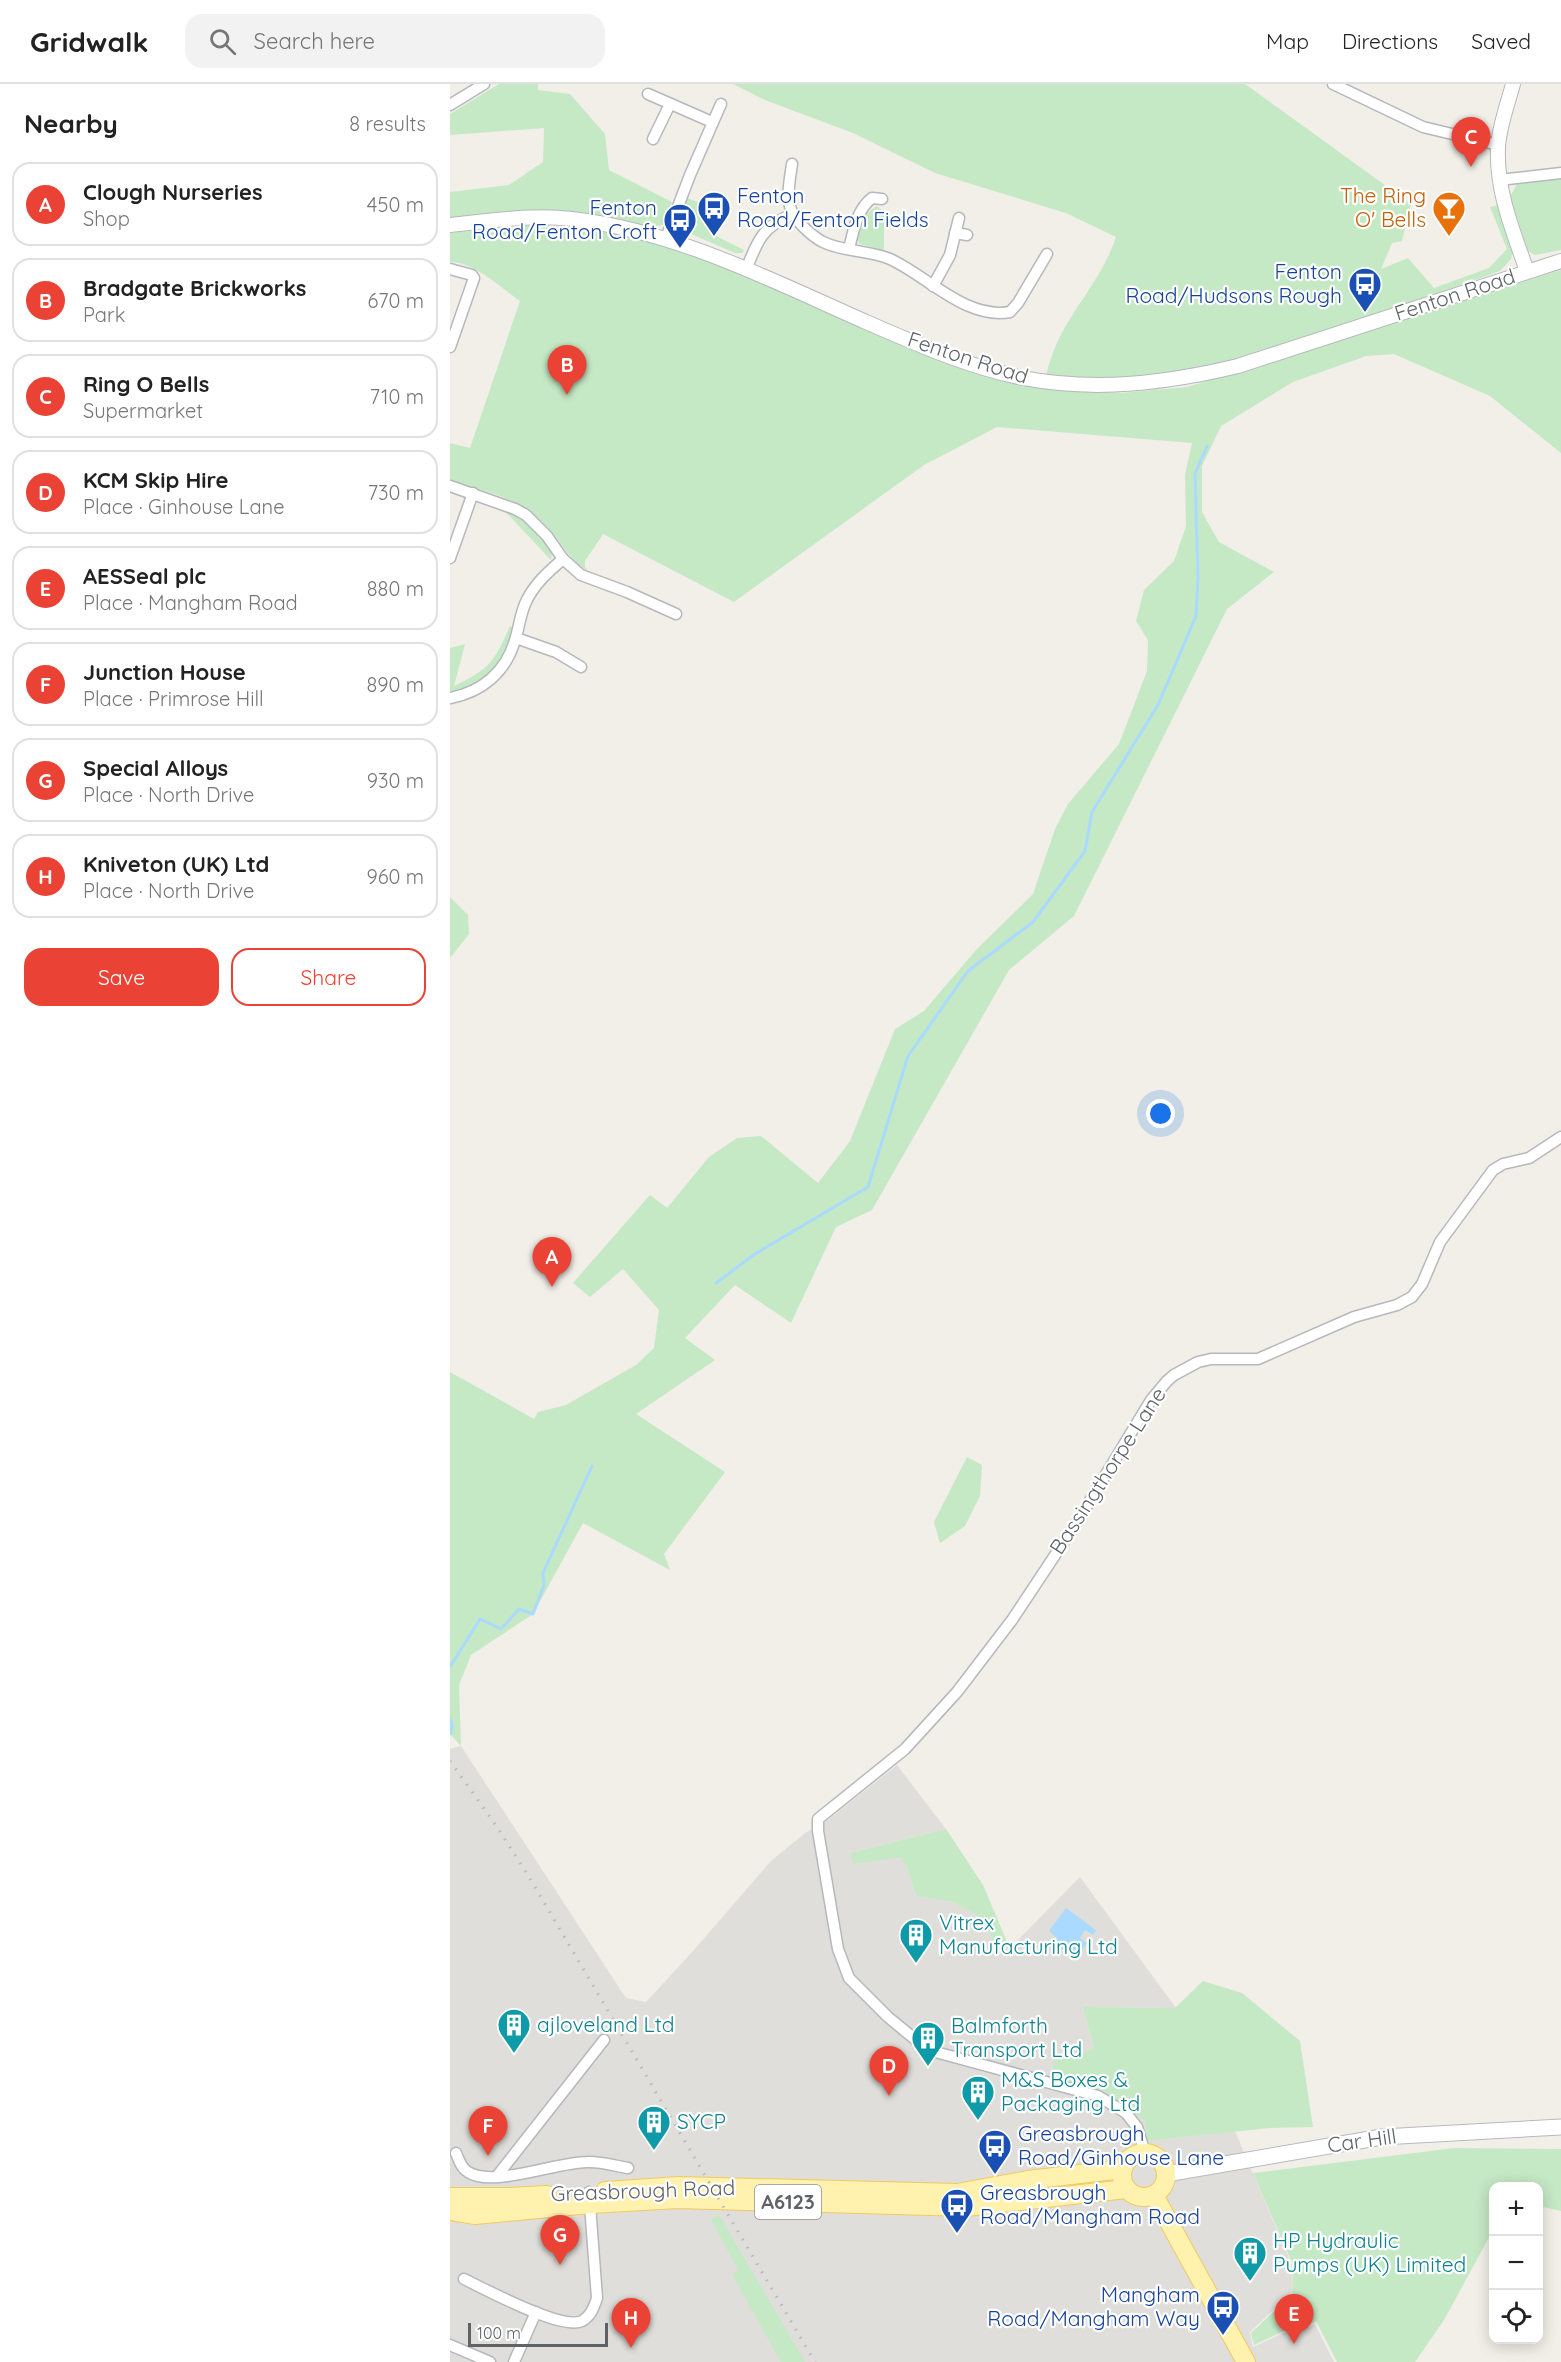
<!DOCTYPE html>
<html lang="en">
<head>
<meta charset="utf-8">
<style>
	body { margin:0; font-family:Quicksand,sans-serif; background:#f2f2f2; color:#222 }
	.controls { position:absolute; right:18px; bottom:18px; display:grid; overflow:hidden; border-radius:12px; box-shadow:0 3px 15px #0003 }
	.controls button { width:54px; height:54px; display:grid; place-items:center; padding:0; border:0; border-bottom:2px solid #e0e0e0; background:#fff; color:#222; font:30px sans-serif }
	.scale { position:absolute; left:18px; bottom:15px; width:140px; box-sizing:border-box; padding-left:6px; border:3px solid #5f6368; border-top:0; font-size:16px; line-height:21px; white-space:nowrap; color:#5f6368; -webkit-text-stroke:4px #fff; paint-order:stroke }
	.you { position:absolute; left:711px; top:1030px; width:21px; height:21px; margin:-15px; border:4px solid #fff; border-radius:50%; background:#1a73e8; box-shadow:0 0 0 9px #1a73e833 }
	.badge { display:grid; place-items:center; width:39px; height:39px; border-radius:50%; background:#ea4335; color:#fff; font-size:20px; font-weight:700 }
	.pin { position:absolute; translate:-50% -50px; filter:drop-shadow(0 2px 3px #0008) }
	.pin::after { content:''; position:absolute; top:32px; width:21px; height:18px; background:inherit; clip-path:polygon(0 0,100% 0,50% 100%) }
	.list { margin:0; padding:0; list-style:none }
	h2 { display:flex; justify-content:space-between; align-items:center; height:78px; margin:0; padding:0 24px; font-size:26px }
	h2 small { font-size:20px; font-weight:400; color:#767676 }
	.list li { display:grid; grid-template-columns:39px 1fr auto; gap:18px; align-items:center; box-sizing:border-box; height:84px; margin:0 12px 12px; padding:0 12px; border:2px solid #e0e0e0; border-radius:18px }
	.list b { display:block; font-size:22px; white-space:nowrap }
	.list p { margin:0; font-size:20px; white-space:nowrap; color:#767676 }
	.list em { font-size:20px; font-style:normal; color:#767676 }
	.actions { display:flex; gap:12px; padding:18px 24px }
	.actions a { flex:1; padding:14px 0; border:2px solid #ea4335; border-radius:18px; text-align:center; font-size:21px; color:#ea4335 }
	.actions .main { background:#ea4335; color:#fff }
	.icon { flex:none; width:33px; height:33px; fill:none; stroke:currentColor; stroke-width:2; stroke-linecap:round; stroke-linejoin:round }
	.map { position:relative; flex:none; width:1111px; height:2278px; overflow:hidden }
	header { display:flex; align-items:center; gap:36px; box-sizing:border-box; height:84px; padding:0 30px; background:#fff; border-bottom:2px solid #e0e0e0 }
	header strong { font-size:28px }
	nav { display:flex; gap:33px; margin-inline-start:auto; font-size:21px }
	.search { width:420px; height:54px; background:#f2f2f2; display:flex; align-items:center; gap:15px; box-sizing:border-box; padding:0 21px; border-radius:18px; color:#767676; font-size:22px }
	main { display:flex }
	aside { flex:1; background:#fff }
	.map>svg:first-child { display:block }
	.industrial { fill:#e0deda }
	.green { fill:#c5e8c5 }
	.water { fill:#aadaff }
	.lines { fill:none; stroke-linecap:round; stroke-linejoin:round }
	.stream { stroke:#aadaff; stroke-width:3 }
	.minor-casing { stroke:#b5b8bc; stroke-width:13 }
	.tertiary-casing { stroke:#b5b8bc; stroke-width:16 }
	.secondary-casing { stroke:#b6babf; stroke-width:17 }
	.primary-casing { stroke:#f2c960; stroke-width:20 }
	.minor { stroke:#fff; stroke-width:10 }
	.tertiary { stroke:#fff; stroke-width:14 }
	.secondary { stroke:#fff; stroke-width:15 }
	.primary { stroke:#fff2af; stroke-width:18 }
	.rail { stroke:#b6b7b8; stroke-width:3; stroke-dasharray:1.5 8; stroke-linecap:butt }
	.labels { text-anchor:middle; stroke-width:4.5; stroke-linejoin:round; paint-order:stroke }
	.shield { fill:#fff; stroke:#8f9295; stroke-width:1.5 }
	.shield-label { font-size:20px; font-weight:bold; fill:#5f6368 }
	.transit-label { font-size:21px; fill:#164399; stroke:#fff; text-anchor:start }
	.food-label { font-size:21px; fill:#c56008; stroke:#fff; text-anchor:end }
	.street-label { font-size:21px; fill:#5f6368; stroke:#fff }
	.culture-label { font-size:21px; fill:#0d838f; stroke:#fff; text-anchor:start }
</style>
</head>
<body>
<header>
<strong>Gridwalk</strong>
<div class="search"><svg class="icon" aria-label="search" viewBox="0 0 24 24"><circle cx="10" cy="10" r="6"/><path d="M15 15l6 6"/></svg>Search here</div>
<nav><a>Map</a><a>Directions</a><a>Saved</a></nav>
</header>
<main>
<aside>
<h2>Nearby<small>8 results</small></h2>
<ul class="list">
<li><span class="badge">A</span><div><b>Clough Nurseries</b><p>Shop</p></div><em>450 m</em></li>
<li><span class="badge">B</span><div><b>Bradgate Brickworks</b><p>Park</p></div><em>670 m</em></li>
<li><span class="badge">C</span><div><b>Ring O Bells</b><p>Supermarket</p></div><em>710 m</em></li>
<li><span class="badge">D</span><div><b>KCM Skip Hire</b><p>Place · Ginhouse Lane</p></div><em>730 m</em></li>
<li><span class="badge">E</span><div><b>AESSeal plc</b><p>Place · Mangham Road</p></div><em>880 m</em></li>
<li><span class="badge">F</span><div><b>Junction House</b><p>Place · Primrose Hill</p></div><em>890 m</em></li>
<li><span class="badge">G</span><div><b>Special Alloys</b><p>Place · North Drive</p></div><em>930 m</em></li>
<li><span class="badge">H</span><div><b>Kniveton (UK) Ltd</b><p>Place · North Drive</p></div><em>960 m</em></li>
</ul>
<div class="actions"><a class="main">Save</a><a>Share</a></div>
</aside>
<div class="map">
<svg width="1111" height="2278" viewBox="0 0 1111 2278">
	<rect width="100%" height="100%" fill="#f1efe8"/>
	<path class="industrial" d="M11,1662l165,252 20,4 47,-51 78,-90 34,-28 23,-13 69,-55 49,64 -96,24 3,10 48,-7 6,11 9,29 36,6 29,15 14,26 14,6 71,-72 96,131 -93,-1 11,41 -18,8 -19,-1 49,41 39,25 2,20 88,-10 57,134v27l-42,40 3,15 39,-18 3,5 20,-10 19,38h-884v-613z"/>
	<g class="green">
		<path d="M49,0h39v6l32,4 35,40 4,36 63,32 -7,22c-15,7 -46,-5 -63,-7 -50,-6 -102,0 -152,2v-27l59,-7 34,-23 1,-34 -94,7v-21z"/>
		<path d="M283,0h512l166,120 -9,37 -10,2 -11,26 27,-11 26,30 55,-20 18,-19 -17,-42 9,-2 14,46 -2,8 -11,12 -95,34 -185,62 -113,14 -61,-4c11,-57 53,-88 70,-140l-50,-24 -131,-40 -82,-40 -88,-33z"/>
		<path d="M1111,95v71l-26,5 -7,-4 -18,-54 7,-13z"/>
		<path d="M237,114l35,13 -10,23 32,16 -2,3h-7l-53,-23 -2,-8z"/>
		<path d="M427,122l7,6v38l-24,-6 -4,-6c4,-15 7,-23 21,-32z"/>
		<path d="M82,141l66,5 56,13 75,26 185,82 63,23 50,12 94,7 66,-6 374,-117v183l-71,-57 -96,-42 -28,2 -73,26 -72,44 -19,40v46l17,30 55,30 -47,37 -153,307 -65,54 -137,240 -36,17 -45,96 -56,-38 -50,53 30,22 -79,54 89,58 -61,82 6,16 -87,-47 -50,91 -62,41 -12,30 2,61 -11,-12v-362l84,47 4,-7 28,-7 70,-40 18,-17 5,-38 -36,-41 -33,28 -17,-14 77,-88 17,13 42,-51 28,-19 24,-2 57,47 32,-42 45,-112 29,-18 52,-61 57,-56 22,-65 13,-25 51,-60 28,-73 1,-31 -12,-19 8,-31 30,-29 12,-35 -1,-51 7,-32 -195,-16 -73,38 -190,137 -131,-68 -18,27v6l3,4c-20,-12 -22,-23 -37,-40 -28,-32 -61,-39 -101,-50v-38l20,5 50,-147c-19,-13 -45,-39 -70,-39v-29z"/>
		<path d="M53,425c23,9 36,24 49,44l-1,7z"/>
		<path d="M60,542l4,2c-10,38 -28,54 -64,66v-46l15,-4 -11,42c36,-17 40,-24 56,-60z"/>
		<path d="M0,813l18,18 1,19 -19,24z"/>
		<path d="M517,1373l15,8 -2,31 -15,30 -25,17 -6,-21z"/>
		<path d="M496,1745l37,56 27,64 -15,-6 -14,-26 -29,-15 -36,-6 -9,-29 -6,-10 -48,7 -3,-11z"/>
		<path d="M753,1897l39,12 58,48 13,86 -44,1 -123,13 -1,-20 -39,-25 -55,-22 6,-19 19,1 18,-8 -11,-41 92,1z"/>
		<path d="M1004,2064l107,1v62l-22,-5 -1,-20h-44l-1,44 -49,90 -29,42h-78l-21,-41 -20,11 -4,-5 -38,18 -3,-12 41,-39 1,-29 -40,-92z"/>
		<path d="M269,2131l86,147h-24l-49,-88 6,-4 -27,-51z"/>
	</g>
	<path class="water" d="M616,1824l30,22 -3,5 -8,-5 -5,8 7,5 -11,16 -22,-16 3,-5 -8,-7z"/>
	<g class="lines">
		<g class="stream">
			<path d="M266,1199l39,-29 113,-67 40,-131 60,-85 65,-49 52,-71 7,-39 66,-107 38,-89 2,-40 -3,-102 12,-28"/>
			<path d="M0,1583l30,-48 21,10 18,-20 14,5 11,-29 -1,-12 49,-107"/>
			<path d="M0,1634l2,9 -2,7"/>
		</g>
		<defs>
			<g id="minor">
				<path d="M883,0l90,43 75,18"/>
				<path d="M198,10l64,28"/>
				<path d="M0,21l34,-21"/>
				<path d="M203,55l17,-35"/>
				<path d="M342,80c-2,15 -7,36 1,50 6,10 20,23 30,28 20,10 46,8 67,17 36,16 76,61 120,53l8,-9 29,-49"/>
				<path d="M1049,96l62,-7"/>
				<path d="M505,149l12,2"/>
				<path d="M216,154l24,-63 31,-71"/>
				<path d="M399,165c4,-17 8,-40 23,-51l10,1"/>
				<path d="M0,185l22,6 2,3 -24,69"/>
				<path d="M296,186c11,-29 17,-44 47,-56"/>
				<path d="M483,202l17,-31 9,-37"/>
				<path d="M0,402l65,23 11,6 21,21 16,23 18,16 46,17 49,22"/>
				<path d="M0,474l23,-65"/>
				<path d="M66,554l40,14 25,15"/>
				<path d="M0,614c32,-6 56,-26 65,-58 4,-12 5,-24 10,-36 8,-19 23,-32 38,-45"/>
				<path d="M6,2069c3,7 5,15 12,19 24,16 89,-10 119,-10 13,-1 28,4 41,6"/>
				<path d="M695,2069l-8,-26 -11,-14 -28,-17 -170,-46 -40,-33 -39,-39 -11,-29 -20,-118v-12l87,-70 52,-57 55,-72 65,-98 74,-122 16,-19 7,-6 24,-13 13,-3h47l96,-42 43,-12 15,-8 10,-13 18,-42 53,-72 10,-6 26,-6 32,-21"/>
				<path d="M47,2092l107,-136"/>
				<path d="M14,2195c21,10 98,52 118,42 9,-5 12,-14 15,-23l-8,-106"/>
				<path d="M0,2261l40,17"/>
				<path d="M64,2278l22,-50"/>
			</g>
			<g id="tertiary">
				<path d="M1063,0c-5,19 -14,43 -15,63 -2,44 15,84 29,124"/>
				<path d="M0,141c40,-4 82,-11 122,-6 104,12 199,61 294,103 51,22 102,45 157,56 73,14 144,5 215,-12l323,-105"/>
			</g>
			<path id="secondary" d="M716,2090l216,-37 179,-10"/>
			<g id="primary">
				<circle cx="694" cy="2091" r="22"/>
				<path d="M155,2107l74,-5 278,7 71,-13 95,-11"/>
				<path d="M704,2111l92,167"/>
				<path d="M0,2113h59l38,-2"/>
				<path d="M0,2127l25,4 115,-11 88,-5 288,8 160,-18"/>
			</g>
		</defs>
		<use href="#minor" class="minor-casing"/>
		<use href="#tertiary" class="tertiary-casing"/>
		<use href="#secondary" class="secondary-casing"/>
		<use href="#primary" class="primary-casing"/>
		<use href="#minor" class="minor"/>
		<use href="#tertiary" class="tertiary"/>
		<use href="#secondary" class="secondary"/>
		<use href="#primary" class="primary"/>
		<path class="rail" d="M0,1677l47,66 32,50 286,485"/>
	</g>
	<defs>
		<symbol id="bus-pin" viewBox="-11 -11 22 30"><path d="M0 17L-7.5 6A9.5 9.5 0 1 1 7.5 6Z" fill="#1a4fb4" stroke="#fff"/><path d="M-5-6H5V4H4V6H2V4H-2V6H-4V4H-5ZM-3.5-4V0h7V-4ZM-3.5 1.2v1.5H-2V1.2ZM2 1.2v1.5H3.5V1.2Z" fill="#fff"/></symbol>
		<symbol id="bar-pin" viewBox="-11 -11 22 30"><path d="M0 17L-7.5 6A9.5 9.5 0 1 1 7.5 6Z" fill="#e8710a" stroke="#fff"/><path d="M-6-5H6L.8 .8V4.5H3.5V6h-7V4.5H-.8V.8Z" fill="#fff"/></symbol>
		<symbol id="building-pin" viewBox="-11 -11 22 30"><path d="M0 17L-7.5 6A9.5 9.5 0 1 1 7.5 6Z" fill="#0f9aa8" stroke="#fff"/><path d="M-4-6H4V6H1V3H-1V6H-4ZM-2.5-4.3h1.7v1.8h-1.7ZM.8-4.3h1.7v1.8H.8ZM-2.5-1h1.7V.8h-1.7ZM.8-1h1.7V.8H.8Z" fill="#fff"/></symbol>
	</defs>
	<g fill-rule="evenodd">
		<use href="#bus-pin" x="245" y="105" width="38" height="52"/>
		<use href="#bar-pin" x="980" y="105" width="38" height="52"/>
		<use href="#bus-pin" x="211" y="117" width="38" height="52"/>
		<use href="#bus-pin" x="896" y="181" width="38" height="52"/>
		<use href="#building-pin" x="447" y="1832" width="38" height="52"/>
		<use href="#building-pin" x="45" y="1922" width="38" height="52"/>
		<use href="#building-pin" x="459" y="1935" width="38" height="52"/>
		<use href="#building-pin" x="509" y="1989" width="38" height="52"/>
		<use href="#building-pin" x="185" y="2019" width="38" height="52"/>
		<use href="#bus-pin" x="526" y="2043" width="38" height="52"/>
		<use href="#bus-pin" x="488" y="2102" width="38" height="52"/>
		<use href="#building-pin" x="781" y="2150" width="38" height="52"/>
		<use href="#bus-pin" x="754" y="2204" width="38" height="52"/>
	</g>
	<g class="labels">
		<rect class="shield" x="305" y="2101" width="66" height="34" rx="4.5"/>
		<g class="shield-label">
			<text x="338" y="2125">A6123</text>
		</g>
		<g class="transit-label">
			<text x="287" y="119">Fenton<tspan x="287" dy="24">Road/Fenton Fields</tspan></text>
			<text x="207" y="131" text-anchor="end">Fenton<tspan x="207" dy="24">Road/Fenton Croft</tspan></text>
			<text x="892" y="195" text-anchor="end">Fenton<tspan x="892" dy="24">Road/Hudsons Rough</tspan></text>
			<text x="568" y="2057">Greasbrough<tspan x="568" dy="24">Road/Ginhouse Lane</tspan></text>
			<text x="530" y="2116">Greasbrough<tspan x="530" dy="24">Road/Mangham Road</tspan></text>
			<text x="750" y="2218" text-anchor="end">Mangham<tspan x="750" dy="24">Road/Mangham Way</tspan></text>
		</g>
		<g class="food-label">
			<text x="976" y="119">The Ring<tspan x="976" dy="24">O' Bells</tspan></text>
		</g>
		<g class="street-label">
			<text transform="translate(1005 211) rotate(-18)" y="7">Fenton Road</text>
			<text transform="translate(518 274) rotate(18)" y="7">Fenton Road</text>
			<text transform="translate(658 1387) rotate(-57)" y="7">Bassingthorpe Lane</text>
			<text transform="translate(912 2057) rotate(-8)" y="7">Car Hill</text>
			<text transform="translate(193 2107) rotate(-2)" y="7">Greasbrough Road</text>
		</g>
		<g class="culture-label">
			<text x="489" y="1846">Vitrex<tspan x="489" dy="24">Manufacturing Ltd</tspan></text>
			<text x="87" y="1948">ajloveland Ltd</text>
			<text x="501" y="1949">Balmforth<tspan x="501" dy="24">Transport Ltd</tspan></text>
			<text x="551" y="2003">M&amp;S Boxes &amp;<tspan x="551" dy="24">Packaging Ltd</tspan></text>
			<text x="227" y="2045">SYCP</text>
			<text x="823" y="2164">HP Hydraulic<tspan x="823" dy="24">Pumps (UK) Limited</tspan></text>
		</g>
	</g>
</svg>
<div class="controls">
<button>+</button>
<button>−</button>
<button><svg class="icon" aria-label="locate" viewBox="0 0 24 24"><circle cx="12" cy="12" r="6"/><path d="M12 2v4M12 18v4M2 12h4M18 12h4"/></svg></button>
</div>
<div class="scale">100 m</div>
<div class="you"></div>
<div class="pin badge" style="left:102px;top:1203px">A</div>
<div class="pin badge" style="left:117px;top:311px">B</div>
<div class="pin badge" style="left:1021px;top:83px">C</div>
<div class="pin badge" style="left:439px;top:2012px">D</div>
<div class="pin badge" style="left:844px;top:2260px">E</div>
<div class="pin badge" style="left:38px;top:2072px">F</div>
<div class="pin badge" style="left:110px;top:2181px">G</div>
<div class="pin badge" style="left:181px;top:2264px">H</div>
</div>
</main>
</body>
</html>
